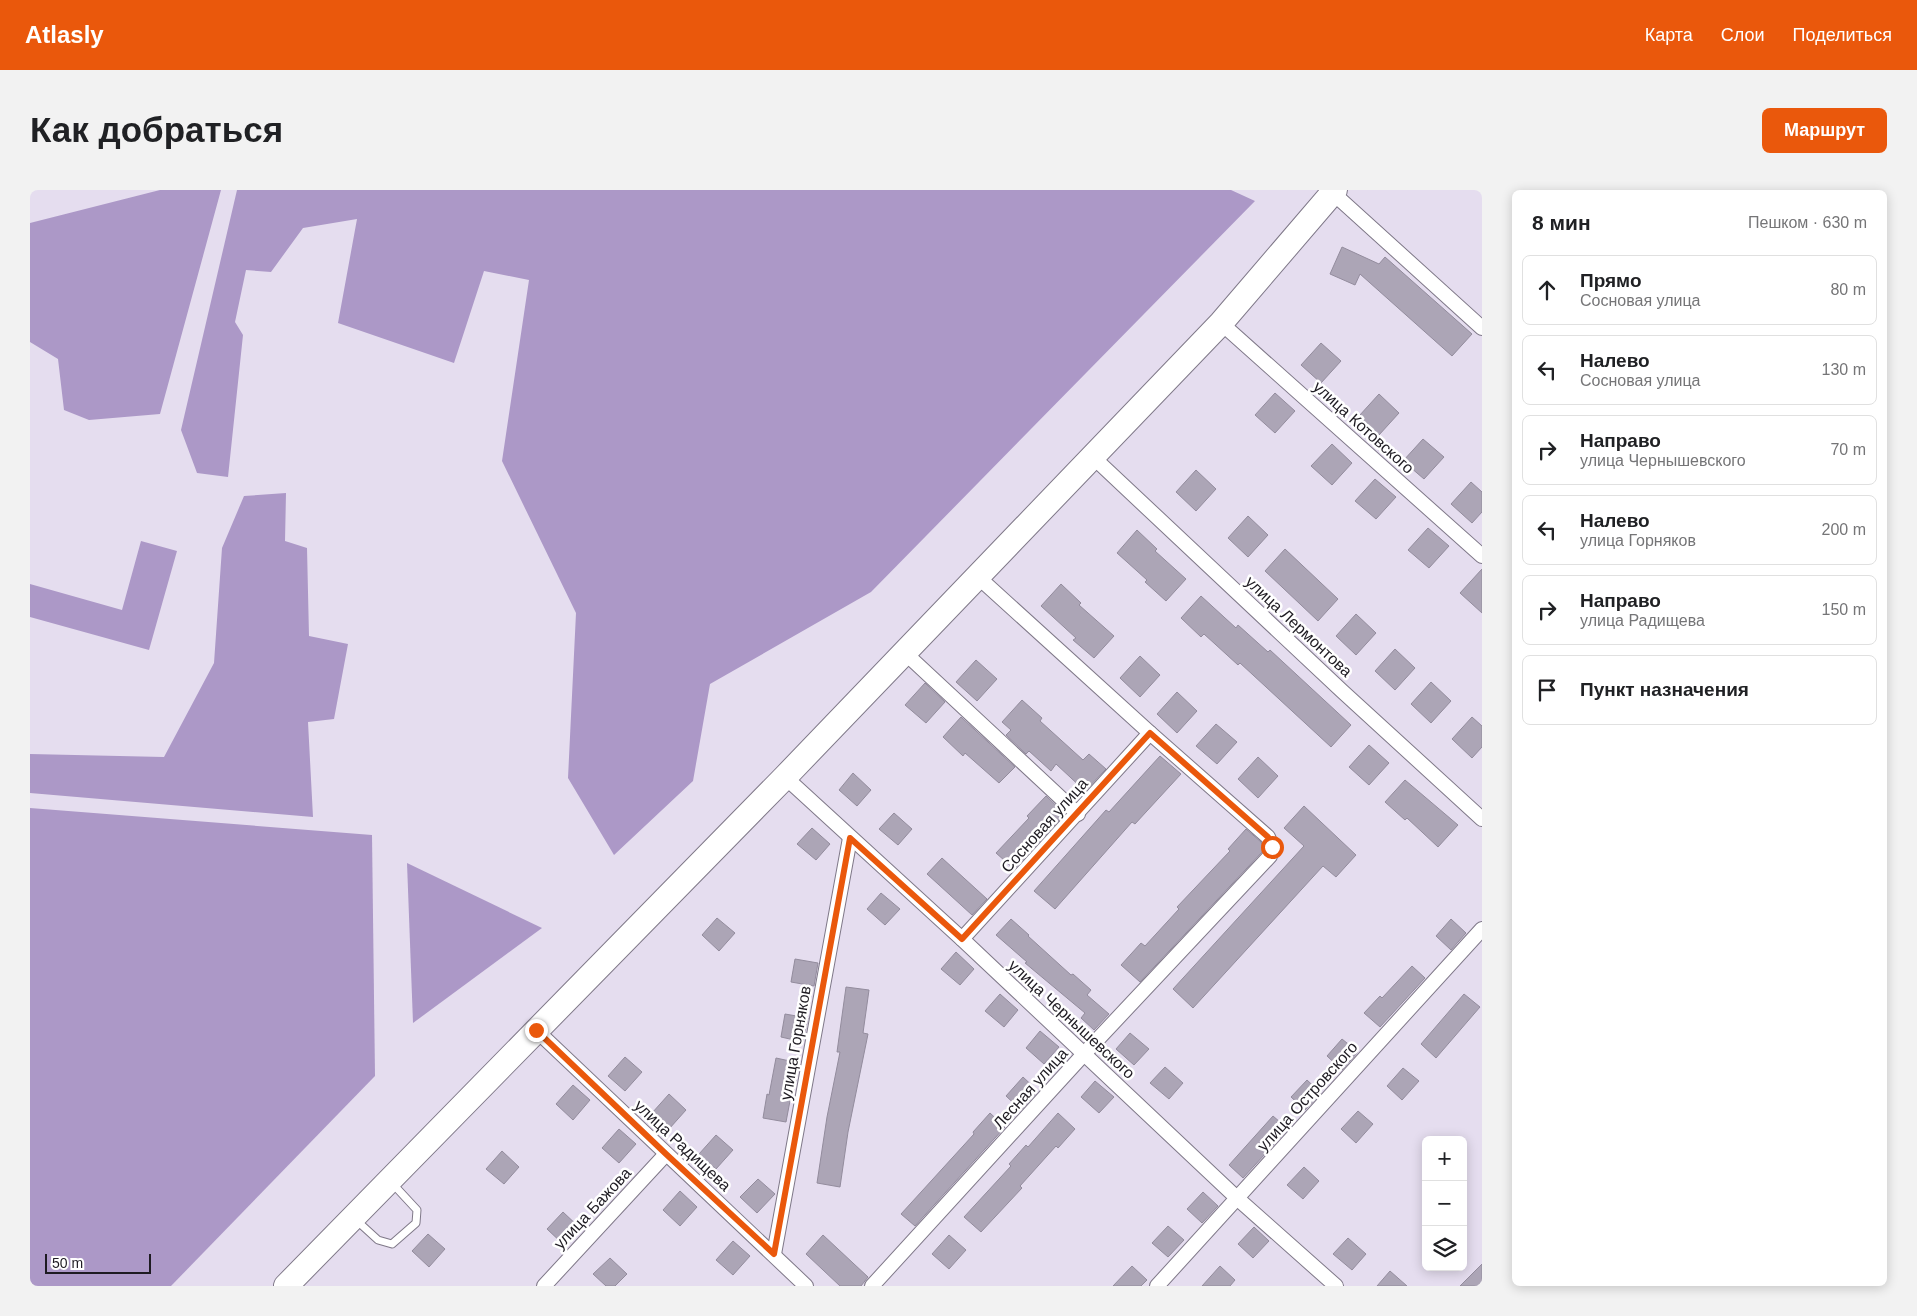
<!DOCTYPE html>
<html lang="ru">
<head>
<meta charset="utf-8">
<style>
	body { margin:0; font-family:Arial,sans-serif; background:#f2f2f2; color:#202124 }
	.controls { position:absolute; right:15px; bottom:15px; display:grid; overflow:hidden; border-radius:8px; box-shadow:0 2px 12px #0003 }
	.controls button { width:45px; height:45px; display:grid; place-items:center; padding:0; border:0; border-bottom:1px solid #e0e0e0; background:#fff; color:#202124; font:25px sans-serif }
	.scale { position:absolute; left:15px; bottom:12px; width:106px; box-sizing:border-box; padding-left:5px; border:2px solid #1e1b22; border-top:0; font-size:14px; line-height:18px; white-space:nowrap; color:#1e1b22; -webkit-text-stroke:4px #fff; paint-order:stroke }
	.stop { position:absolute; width:15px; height:15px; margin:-11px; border:4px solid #ea580c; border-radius:50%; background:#fff }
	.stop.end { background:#ea580c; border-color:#fff; box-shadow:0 1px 5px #0008 }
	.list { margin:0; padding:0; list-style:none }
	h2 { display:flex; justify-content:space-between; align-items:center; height:65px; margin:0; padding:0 20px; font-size:21px }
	h2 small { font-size:16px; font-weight:400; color:#757577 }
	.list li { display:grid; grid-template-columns:32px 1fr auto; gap:15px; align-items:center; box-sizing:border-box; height:70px; margin:0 10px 10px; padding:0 10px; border:1px solid #e0e0e0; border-radius:8px }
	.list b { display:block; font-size:19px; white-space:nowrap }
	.list p { margin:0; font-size:16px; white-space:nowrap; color:#757577 }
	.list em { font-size:16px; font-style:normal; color:#757577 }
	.icon { flex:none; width:28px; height:28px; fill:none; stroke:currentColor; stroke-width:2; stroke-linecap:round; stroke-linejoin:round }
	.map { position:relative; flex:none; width:1452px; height:1096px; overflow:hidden; border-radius:8px }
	header { display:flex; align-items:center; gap:30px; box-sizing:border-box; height:70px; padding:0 25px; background:#ea580c; color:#fff }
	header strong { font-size:24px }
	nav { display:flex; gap:28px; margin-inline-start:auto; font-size:18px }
	.intro { display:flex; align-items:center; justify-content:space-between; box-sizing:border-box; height:120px; padding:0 30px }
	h1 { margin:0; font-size:35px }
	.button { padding:12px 22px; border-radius:8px; background:#ea580c; color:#fff; font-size:18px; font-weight:700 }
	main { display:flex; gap:30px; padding:0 30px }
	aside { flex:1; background:#fff; border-radius:8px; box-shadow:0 2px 12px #0003 }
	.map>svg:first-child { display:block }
	.forest { fill:#ac98c7 }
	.building { fill:#aca5b6; stroke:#938c9d }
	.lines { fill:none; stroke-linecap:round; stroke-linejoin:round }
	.service-casing { stroke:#7f7888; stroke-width:9 }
	.minor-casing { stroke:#7f7888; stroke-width:16 }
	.trunk-casing { stroke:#7f7888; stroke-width:26 }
	.service { stroke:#fff; stroke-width:7 }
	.minor { stroke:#fff; stroke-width:14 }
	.trunk { stroke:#fff; stroke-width:24 }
	.route { stroke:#ea580c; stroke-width:6 }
	.labels { text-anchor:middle; stroke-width:5; stroke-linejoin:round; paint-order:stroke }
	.street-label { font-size:16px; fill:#1e1b22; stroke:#fff }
</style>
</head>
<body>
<header>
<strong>Atlasly</strong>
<nav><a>Карта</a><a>Слои</a><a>Поделиться</a></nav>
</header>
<div class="intro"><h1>Как добраться</h1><a class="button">Маршрут</a></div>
<main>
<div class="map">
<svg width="1452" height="1096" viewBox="0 0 1452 1096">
	<rect width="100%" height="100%" fill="#e5ddef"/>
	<g class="forest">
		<path d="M130,0h61l-61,224 -71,6 -25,-10 -6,-51 -28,-17v-119z"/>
		<path d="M207,0h994l24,11 -384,391 -161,92 -17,97 -79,74 -46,-77 8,-165 -74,-152 27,-181 -45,-9 -30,92 -116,-40 19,-104 -54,9 -32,44 -25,-2 -11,52 8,13 -15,142 -31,-4 -16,-43z"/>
		<path d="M256,303l-1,48 22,7 2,88 39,8 -14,75 -26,3 5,95 -283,-24v-39l134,3 50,-94 8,-115 22,-52z"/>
		<path d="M111,351l36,10 -28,99 -119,-33v-33l92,26z"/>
		<path d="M0,618l342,27 3,241 -204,210h-141z"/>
		<path d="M377,673l135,65 -129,95z"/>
	</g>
	<g class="building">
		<path d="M1312,57l37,17 6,-7 87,77 -20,22 -92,-82 -5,11 -25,-11z"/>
		<path d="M1291,153l20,18 -20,22 -20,-18z"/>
		<path d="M1245,203l20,18 -20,22 -20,-18z"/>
		<path d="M1349,204l20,19 -20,22 -20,-19z"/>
		<path d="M1393,249l21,18 -20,22 -21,-18z"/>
		<path d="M1302,254l20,19 -20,22 -21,-19z"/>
		<path d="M1166,280l20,19 -20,22 -20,-19z"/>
		<path d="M1345,289l21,18 -20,22 -21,-18z"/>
		<path d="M1441,292l11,10v20l-10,11 -21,-19z"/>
		<path d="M1218,326l20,19 -20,22 -20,-19z"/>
		<path d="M1398,338l21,18 -20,22 -21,-18z"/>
		<path d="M1107,340l20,19 -2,2 31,28 -20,22 -21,-19 2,-2 -30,-27z"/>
		<path d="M1255,359l53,50 -20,22 -53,-50z"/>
		<path d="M1452,379v44l-22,-20z"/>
		<path d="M1031,394l20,19 -2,2 35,31 -20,22 -21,-18 3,-2 -35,-32z"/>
		<path d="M1171,406l35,32 2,-3 30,27 2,-2 81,75 -20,22 -91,-84 -2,2 -34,-31 -3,3 -20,-19z"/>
		<path d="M1326,424l20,19 -20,22 -20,-19z"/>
		<path d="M1365,459l20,19 -20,22 -20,-19z"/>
		<path d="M1110,466l20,19 -20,22 -20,-19z"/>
		<path d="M946,470l21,19 -20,22 -21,-19z"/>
		<path d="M1401,492l20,19 -20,22 -20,-19z"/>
		<path d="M895,493l20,19 -19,21 -21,-18z"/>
		<path d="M1147,502l20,19 -20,22 -20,-19z"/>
		<path d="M992,510l20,18 -2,3 43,39 6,-6 17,15 -21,22 -29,-27 -5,7 -22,-20 -3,3 -20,-19 5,-5 -9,-8z"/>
		<path d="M931,527l54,50 -16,16 -34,-30 -2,3 -20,-19z"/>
		<path d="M1442,527l10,9v21l-10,11 -20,-19z"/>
		<path d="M1186,534l21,18 -20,22 -21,-18z"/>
		<path d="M1339,555l20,18 -20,22 -20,-18z"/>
		<path d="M1130,566l21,18 -46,50 -3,-2 -77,87 -21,-18 72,-81 3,2z"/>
		<path d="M1228,567l20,19 -20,22 -20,-19z"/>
		<path d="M823,583l18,17 -14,16 -18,-16z"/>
		<path d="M1375,590l53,45 -20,22 -31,-29 -2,2 -20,-18z"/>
		<path d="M1016,606l19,18 -51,55 -18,-16 33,-35 -2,-2z"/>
		<path d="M1274,616l52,49 -20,22 -13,-11 -130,142 -20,-19 131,-143 -20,-18z"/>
		<path d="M864,623l18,16 -14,16 -19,-16z"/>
		<path d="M782,638l18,16 -14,16 -19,-16z"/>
		<path d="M1216,639l15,13 2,6 -1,4 -122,130 -19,-17 20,-22 4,3 34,-37 -2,-2 53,-56 -2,-2z"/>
		<path d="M912,668l45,41 -15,16 -45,-41z"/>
		<path d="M851,703l19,16 -15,16 -18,-16z"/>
		<path d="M687,728l18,15 -16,18 -17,-16z"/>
		<path d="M981,729l18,16 -1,1 43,39 2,-1 18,16 -4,5 22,19 -15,16 -13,-12 4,-5 -60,-50 2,-1 -31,-27z"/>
		<path d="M1421,729l15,14 -15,17 -15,-14z"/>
		<path d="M926,762l18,17 -14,16 -19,-16z"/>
		<path d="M765,769l23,4 -4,23 -23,-4z"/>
		<path d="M1382,776l13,12 -45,49 -16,-14 16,-17 2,2z"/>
		<path d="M816,797l23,3 -6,43 5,1 -20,98 -8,55 -23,-4 10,-66 13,-65h-3z"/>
		<path d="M970,804l18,16 -14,17 -19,-16z"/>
		<path d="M1434,804l16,13 -44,51 -15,-14z"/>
		<path d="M755,824l23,4 -5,24 -22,-5z"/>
		<path d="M1010,841l19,16 -15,17 -18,-16z"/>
		<path d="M1100,843l19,16 -15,16 -18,-16z"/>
		<path d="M1312,849l16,13 -16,18 -15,-14z"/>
		<path d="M595,867l17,15 -17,19 -17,-15z"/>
		<path d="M746,868l23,5 -4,23 -2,-1 -7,37 -23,-4 4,-24 2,1z"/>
		<path d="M1135,877l18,16 -14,16 -19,-16z"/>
		<path d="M1373,878l16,13 -17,19 -15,-14z"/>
		<path d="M993,887l15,14 -17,19 -15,-14z"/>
		<path d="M1277,890l14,13 -16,17 -14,-13z"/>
		<path d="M1065,891l19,16 -15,16 -18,-16z"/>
		<path d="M543,895l17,15 -17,20 -17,-16z"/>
		<path d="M639,904l17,16 -17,19 -17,-16z"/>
		<path d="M1328,921l15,13 -17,19 -15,-14z"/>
		<path d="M960,923l15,14 -90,99 -14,-12 73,-80 -1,-2z"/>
		<path d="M1028,923l17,16 -17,19 -2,-2 -36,40 2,2 -41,44 -17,-15 47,-51 -2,-2 17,-19 2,2z"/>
		<path d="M1243,926l15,13 -45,49 -14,-13z"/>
		<path d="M589,939l17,15 -17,19 -17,-15z"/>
		<path d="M686,945l17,15 -17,19 -17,-15z"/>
		<path d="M472,961l17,16 -15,17 -18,-15z"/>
		<path d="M1274,977l15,14 -16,18 -16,-14z"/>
		<path d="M728,989l17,15 -18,19 -17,-16z"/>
		<path d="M650,1001l17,16 -17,19 -17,-16z"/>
		<path d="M1173,1002l15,14 -16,17 -15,-14z"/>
		<path d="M533,1022l17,16 -16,17 -17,-16z"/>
		<path d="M1138,1036l16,14 -16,17 -16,-14z"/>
		<path d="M1224,1037l15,14 -16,17 -15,-14z"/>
		<path d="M398,1044l17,15 -16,18 -17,-16z"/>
		<path d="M793,1045l45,42 -7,9h-21l-34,-32z"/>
		<path d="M919,1045l17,15 -17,19 -17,-15z"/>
		<path d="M1318,1048l18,16 -14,16 -19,-16z"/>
		<path d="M703,1051l17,15 -17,19 -17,-15z"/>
		<path d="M580,1068l17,16 -12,12h-9l-13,-12z"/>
		<path d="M1452,1074v22h-22z"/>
		<path d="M1102,1076l15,14 -6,6h-28z"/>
		<path d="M1190,1076l15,14 -5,6h-28z"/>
		<path d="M1360,1081l17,15h-30z"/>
	</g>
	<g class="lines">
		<defs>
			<path id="service" d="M325,1029l23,21 14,4 24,-21 1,-13 -25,-27"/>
			<g id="minor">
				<path d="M1303,3l149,135"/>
				<path d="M1191,133l261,233"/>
				<path d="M1063,267l249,234 140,128"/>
				<path d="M874,462l174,162"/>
				<path d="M755,587l177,162 276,260 98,87"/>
				<path d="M932,749l188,-206"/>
				<path d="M506,840l270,256"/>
				<path d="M744,1064l76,-416"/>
				<path d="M514,1096l122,-132"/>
				<path d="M842,1096l211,-231 187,-199 2,-9 -4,-10 -118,-104 -173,-157"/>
				<path d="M1127,1096l325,-357"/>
			</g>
			<path id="trunk" d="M256,1096l499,-509 436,-454 114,-133"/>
		</defs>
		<use href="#service" class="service-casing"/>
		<use href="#minor" class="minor-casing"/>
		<use href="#trunk" class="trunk-casing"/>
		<use href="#service" class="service"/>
		<use href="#minor" class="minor"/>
		<use href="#trunk" class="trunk"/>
	</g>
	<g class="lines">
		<path class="route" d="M506,840l130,124 108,100 76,-416 112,101 188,-206 118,104 4,10"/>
	</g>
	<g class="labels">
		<g class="street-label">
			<text transform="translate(1334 237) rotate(42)" y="6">улица Котовского</text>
			<text transform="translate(1269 436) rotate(43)" y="6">улица Лермонтова</text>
			<text transform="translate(1014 635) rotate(-48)" y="6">Сосновая улица</text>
			<text transform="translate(1042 829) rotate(43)" y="6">улица Чернышевского</text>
			<text transform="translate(765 853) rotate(-80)" y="6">улица Горняков</text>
			<text transform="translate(1000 898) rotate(-48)" y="6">Лесная улица</text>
			<text transform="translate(1277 906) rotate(-48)" y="6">улица Островского</text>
			<text transform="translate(653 955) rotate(43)" y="6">улица Радищева</text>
			<text transform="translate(562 1018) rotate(-47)" y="6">улица Бажова</text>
		</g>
	</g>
</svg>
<div class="controls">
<button>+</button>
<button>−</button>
<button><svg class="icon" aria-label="layers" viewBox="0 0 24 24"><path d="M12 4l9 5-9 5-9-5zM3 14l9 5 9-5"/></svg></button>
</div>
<div class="scale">50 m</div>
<div class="stop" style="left:1242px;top:657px"></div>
<div class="stop end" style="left:506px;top:840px"></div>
</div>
<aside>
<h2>8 мин<small>Пешком · 630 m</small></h2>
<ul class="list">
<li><svg class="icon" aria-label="ahead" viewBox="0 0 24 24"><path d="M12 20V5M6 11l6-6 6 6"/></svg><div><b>Прямо</b><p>Сосновая улица</p></div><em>80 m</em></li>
<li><svg class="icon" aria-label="left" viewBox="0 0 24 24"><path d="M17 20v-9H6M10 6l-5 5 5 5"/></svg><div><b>Налево</b><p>Сосновая улица</p></div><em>130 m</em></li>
<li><svg class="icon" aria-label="right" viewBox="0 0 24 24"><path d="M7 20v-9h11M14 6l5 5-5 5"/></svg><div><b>Направо</b><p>улица Чернышевского</p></div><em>70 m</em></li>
<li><svg class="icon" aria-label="left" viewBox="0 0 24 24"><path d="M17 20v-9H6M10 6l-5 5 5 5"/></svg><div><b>Налево</b><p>улица Горняков</p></div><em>200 m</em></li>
<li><svg class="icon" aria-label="right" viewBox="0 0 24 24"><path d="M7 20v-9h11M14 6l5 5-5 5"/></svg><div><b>Направо</b><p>улица Радищева</p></div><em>150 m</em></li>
<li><svg class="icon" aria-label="arrive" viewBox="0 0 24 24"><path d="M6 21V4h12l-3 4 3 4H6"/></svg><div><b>Пункт назначения</b></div></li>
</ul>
</aside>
</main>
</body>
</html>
